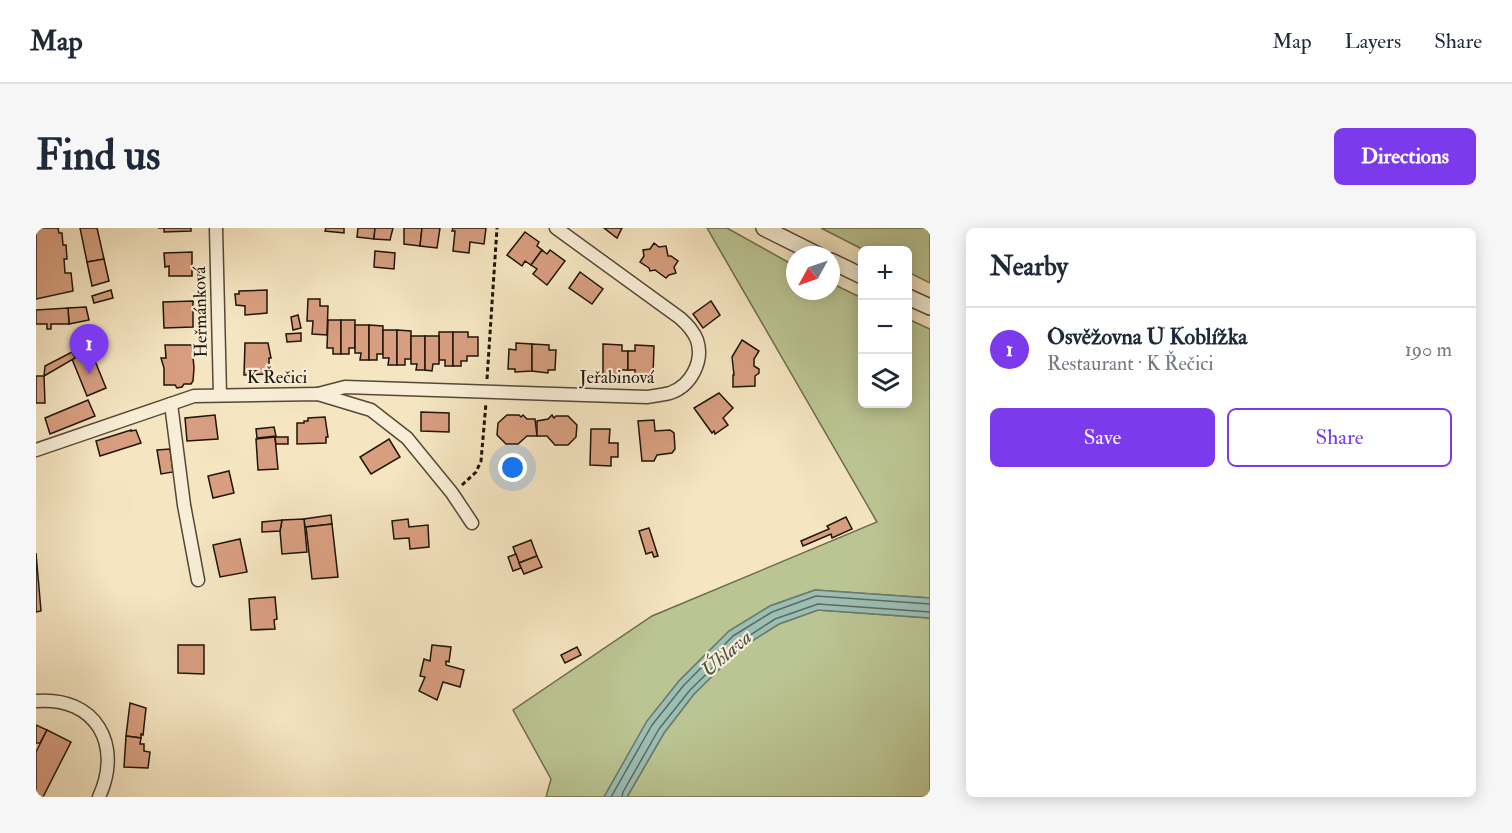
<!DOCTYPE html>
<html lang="en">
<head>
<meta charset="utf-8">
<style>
	body { margin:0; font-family:"IM FELL Double Pica",serif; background:#f6f6f7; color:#1f2937 }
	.controls { position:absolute; right:18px; top:18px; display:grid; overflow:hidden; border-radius:9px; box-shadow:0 3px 15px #0003 }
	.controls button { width:54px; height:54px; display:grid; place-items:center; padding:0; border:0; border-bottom:2px solid #e0e1e3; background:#fff; color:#1f2937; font:30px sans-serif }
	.compass { position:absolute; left:750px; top:18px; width:54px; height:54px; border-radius:50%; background:#fff; box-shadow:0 3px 15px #0003; rotate:230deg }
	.you { position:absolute; left:477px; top:240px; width:21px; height:21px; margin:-15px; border:4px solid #fff; border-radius:50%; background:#1a73e8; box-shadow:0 0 0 9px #1a73e833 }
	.badge { display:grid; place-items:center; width:39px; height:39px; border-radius:50%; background:#7c3aed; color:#fff; font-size:20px; font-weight:700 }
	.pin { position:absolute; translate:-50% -50px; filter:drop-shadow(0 2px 3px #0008) }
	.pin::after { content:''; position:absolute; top:32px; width:21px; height:18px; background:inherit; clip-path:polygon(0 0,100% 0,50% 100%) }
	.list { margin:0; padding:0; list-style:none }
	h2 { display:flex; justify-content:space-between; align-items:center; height:78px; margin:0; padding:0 24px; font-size:26px }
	h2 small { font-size:20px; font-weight:400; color:#747a83 }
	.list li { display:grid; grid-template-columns:39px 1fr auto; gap:18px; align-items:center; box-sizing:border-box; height:84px; padding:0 24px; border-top:2px solid #e0e1e3 }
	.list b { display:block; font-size:22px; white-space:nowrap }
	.list p { margin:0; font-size:20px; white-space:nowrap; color:#747a83 }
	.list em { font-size:20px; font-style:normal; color:#747a83 }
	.actions { display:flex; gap:12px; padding:18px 24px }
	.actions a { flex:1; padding:14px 0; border:2px solid #7c3aed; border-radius:9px; text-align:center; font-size:21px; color:#7c3aed }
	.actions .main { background:#7c3aed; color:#fff }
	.icon { flex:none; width:33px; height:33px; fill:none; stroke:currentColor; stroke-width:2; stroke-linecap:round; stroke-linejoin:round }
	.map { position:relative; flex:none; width:894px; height:569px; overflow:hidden; border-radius:9px }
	header { display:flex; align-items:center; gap:36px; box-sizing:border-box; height:84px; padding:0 30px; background:#fff; border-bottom:2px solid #e0e1e3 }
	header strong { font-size:28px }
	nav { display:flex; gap:33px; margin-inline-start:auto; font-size:21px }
	.intro { display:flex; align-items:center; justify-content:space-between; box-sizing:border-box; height:144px; padding:0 36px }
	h1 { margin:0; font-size:42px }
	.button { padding:15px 27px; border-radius:9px; background:#7c3aed; color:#fff; font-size:21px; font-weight:700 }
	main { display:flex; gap:36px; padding:0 36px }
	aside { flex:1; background:#fff; border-radius:9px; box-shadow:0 3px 15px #0003 }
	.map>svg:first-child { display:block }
	.green { fill:#bbc593; stroke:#6d6d4e; stroke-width:1.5 }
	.water { fill:#9cbfb5; stroke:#6a7b70; stroke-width:1.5 }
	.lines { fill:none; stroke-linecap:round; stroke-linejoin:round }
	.shore { stroke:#5e6a5e; stroke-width:1.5 }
	.building { fill:#d79e7f; stroke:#1f1508; stroke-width:1.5 }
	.minor-casing { stroke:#544936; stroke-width:15 }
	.tertiary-casing { stroke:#544936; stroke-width:18 }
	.path { stroke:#1f1508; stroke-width:3; stroke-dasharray:4.5 3; stroke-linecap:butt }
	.minor { stroke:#f8eed7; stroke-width:12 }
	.tertiary { stroke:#f8eed7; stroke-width:15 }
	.labels { text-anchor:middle; stroke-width:4.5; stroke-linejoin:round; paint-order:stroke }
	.street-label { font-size:18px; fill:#1f1508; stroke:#f8eed7 }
	.water-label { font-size:20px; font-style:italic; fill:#4b5045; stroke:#f8eed7 }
</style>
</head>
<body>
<header>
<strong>Map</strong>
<nav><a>Map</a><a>Layers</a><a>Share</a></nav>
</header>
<div class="intro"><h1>Find us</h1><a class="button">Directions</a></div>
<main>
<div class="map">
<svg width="894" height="569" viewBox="0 0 894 569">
	<rect width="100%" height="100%" fill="#f5e5c1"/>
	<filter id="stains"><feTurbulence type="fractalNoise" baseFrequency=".00333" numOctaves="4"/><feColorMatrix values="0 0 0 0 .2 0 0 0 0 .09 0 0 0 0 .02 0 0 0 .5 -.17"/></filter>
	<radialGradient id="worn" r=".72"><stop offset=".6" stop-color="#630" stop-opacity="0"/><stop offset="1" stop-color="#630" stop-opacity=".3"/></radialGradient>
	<g class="green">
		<path d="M671,0h20l68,38v25h36v-8l31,15v106h46v-85l22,10v269l-115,-8 -45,16 -41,25 -50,50 -32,41 -43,75h-58l5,-18 -38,-69 139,-94 225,-94z"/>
		<path d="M785,0h109v55l-22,-11v-22h-44z"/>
		<path d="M782,382l112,8v179h-303l37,-64 30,-39 48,-47 37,-23z"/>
	</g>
	<path class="water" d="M779,362l115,8v20l-112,-8 -39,14 -37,23 -48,47 -30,39 -37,64h-23l43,-76 32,-40 50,-50 41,-25z"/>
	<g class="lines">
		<g class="shore">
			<path d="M575,569l41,-72 32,-40 49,-49 39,-24 44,-16 114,8"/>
			<path d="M586,569l1,-5 36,-63 31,-39 48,-47 37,-24 43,-15 112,8"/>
		</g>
	</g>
	<g class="building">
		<path d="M0,0h22l1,5h3l1,12h3l1,14h-3l1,14h6l2,18 -37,8z"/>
		<path d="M44,0h17l7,31 -17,3z"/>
		<path d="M122,0h33v3l-27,1v-4z"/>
		<path d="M290,0h18v5l-19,-2z"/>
		<path d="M322,0h17l-1,11 -17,-2z"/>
		<path d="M339,0h18l-3,12 -16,-1z"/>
		<path d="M368,0h18l-2,18 -16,-2z"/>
		<path d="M386,0h18l-3,20 -17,-2z"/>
		<path d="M417,0h33l-2,16 -14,-2 -1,11 -16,-2 2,-20h-3z"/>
		<path d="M568,0h18l-5,10z"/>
		<path d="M489,4l14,10 -2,4 5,4 -11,15 -6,-4 -3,5 -15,-11z"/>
		<path d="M618,15l5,4 7,-1 2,10h3l7,5 -4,6 2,6 -7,2 -3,3 -11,-8 -5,1 -1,-3 -9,-6 4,-6 -1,-6 7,-1z"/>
		<path d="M506,22l5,4 3,-4 15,11 -18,24 -14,-11 4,-5 -6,-4z"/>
		<path d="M339,23l20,2 -1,16 -20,-2z"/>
		<path d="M156,24v24h-23v-10l-4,1 -1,-14z"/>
		<path d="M68,31l5,22 -17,5 -5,-24z"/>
		<path d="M544,44l23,17 -11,15 -23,-16z"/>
		<path d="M75,62l2,8 -19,5 -2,-7z"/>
		<path d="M231,62v23l-22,2v-9l-9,-1 -1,-11h4v-3z"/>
		<path d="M272,71h12v7h8l-1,29 -15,-1 1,-13h-6z"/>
		<path d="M157,73v26l-29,1 -1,-26z"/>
		<path d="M675,73l9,14 -17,13 -10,-14z"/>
		<path d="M50,79l3,13 -20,4 -1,-16z"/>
		<path d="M32,80l1,16h-18v5h-4v-5h-11v-14z"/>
		<path d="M262,87l3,13 -8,2 -2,-13z"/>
		<path d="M292,92h13v34h-8v-6h-6z"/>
		<path d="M305,92h14v28h-6v6h-8z"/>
		<path d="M319,97h14v35h-9l1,-7h-6z"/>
		<path d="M333,97l14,1v28h-6v6h-8z"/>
		<path d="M347,102h14v35h-9l1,-7h-6z"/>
		<path d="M361,102l14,1v28h-6v6h-8z"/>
		<path d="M403,104h14v34h-8v-6h-6z"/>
		<path d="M417,104h15v5h10v19h-11v5h-6v5h-8z"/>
		<path d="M265,105v8l-14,1 -1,-8z"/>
		<path d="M375,108h14v34h-9l1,-6h-6z"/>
		<path d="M389,108h14v28h-6l-1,7 -7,-1z"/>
		<path d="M706,112l17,11 -5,8v7l5,3v4l-4,3v10l-22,1v-12h1l-2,-18z"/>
		<path d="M209,115h23l3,15h-2v7h-3l1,9 -23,1z"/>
		<path d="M480,115l16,1v27l-17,1v-3h-7l1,-20 7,1z"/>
		<path d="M496,116l17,1v5h7l-1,20h-7v3l-16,-2z"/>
		<path d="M567,116l19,1v6h6v19h-7v4h-18z"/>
		<path d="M129,117h27l2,23 -1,13 -2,3h-7l-2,3 -5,1 -2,-3h-11v-17l-3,-10h5z"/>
		<path d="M599,117l19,1 -1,29h-18v-5h-7v-19h7z"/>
		<path d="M55,123l15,37 -19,8 -15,-37z"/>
		<path d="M36,124l3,6 -31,18 1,-10z"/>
		<path d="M0,148h8l1,27h-9z"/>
		<path d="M683,165l14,15 -10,10 5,7 -13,9 -1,-3 -2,2 -18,-25z"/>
		<path d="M52,172l7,16 -45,18 -5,-16z"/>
		<path d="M385,184l28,1v19l-28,-1z"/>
		<path d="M179,187l3,24 -31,2 -2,-23z"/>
		<path d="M471,187h12l2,2 2,-2 4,4h8l2,17h-10l-9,8h-12l-9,-9 1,-12z"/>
		<path d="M516,187l2,3 2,-2h12l9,9 -1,12 -8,8h-13l-8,-9h-10v-15l11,-2z"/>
		<path d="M289,189l3,20h-2v6l-29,1v-21h7v-2h4v-3z"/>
		<path d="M618,192l1,11 15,-1 4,3 1,16 -3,4 -15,2 -3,6h-12l-4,-40z"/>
		<path d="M238,199l2,9 -19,2 -1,-9z"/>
		<path d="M555,201h19l-1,14h9v14h-7v9l-21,-1z"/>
		<path d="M95,202v1l5,-1 5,13 -41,13 -4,-15z"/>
		<path d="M239,209l3,32 -20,1 -2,-31z"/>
		<path d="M239,209h13v7h-12z"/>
		<path d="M353,211l11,18 -29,17 -11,-17z"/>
		<path d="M134,221l3,23 -12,2 -4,-24z"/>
		<path d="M193,243l5,22 -21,5 -5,-22z"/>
		<path d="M295,287l1,9 -27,3 -1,-8z"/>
		<path d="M810,289l6,12 -20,9 -1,-4 -28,12 -2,-5 28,-12 -2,-3z"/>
		<path d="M268,291l3,33 -25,2 -2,-23 2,-11z"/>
		<path d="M372,291l1,8 19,-2 1,22 -19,2 -1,-11 -15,1 -2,-18z"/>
		<path d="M246,292l-2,11 -18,1v-10z"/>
		<path d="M296,296l6,53 -26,2 -6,-52z"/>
		<path d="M613,300l9,28 -4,1 -2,-5 -6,2 -7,-23z"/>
		<path d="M204,311l7,33 -27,5 -7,-32z"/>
		<path d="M495,312l6,16 -18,7 -6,-16z"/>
		<path d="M0,325l5,58 -5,1z"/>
		<path d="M480,326l5,14 -8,3 -5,-14z"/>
		<path d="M501,328l5,11 -18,7 -5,-11z"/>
		<path d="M239,369l2,22 -3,1 1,9 -24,1 -2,-31z"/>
		<path d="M142,417h26v29l-26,-1z"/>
		<path d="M396,417l19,2 -2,15 -3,-1v4l18,5 -4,17 -17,-5 -6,18 -18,-9 6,-14 -5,-1 4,-17 6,2z"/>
		<path d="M541,419l4,8 -16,8 -4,-8z"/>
		<path d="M94,475l16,5 -3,27 -2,-1v4l-15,-2z"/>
		<path d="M0,497l11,5 -7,13h-4z"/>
		<path d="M11,502l24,12 -28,55h-7v-45z"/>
		<path d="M90,508l15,2 -1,6h4v7l6,1 -2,16 -24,-1z"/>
	</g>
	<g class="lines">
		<defs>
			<g id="minor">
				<path d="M180,0l4,167"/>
				<path d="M282,166l27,-7 302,10c7,-1 15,-2 23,-4 21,-7 34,-32 27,-53 -4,-10 -10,-16 -17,-22l-124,-90"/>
				<path d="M135,176l13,101 14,75"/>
				<path d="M0,222l158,-54 124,-2 53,16 36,28 45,55 20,30"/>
				<path d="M0,473c60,-5 87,44 63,96"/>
			</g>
			<g id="tertiary">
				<path d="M728,0l54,27"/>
				<path d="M795,33l31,15"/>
				<path d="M872,69l22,10"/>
			</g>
		</defs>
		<use href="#minor" class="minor-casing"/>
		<use href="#tertiary" class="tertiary-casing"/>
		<g class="path">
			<path d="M451,151l10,-151"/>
			<path d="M426,257l14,-13 5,-11 5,-58"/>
		</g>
		<use href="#minor" class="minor"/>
		<use href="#tertiary" class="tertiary"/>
	</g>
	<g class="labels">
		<g class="street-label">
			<text transform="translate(164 84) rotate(-91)" y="6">Heřmánková</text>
			<text x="241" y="155">K Řečici</text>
			<text x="581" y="155">Jeřabinová</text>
		</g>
		<g class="water-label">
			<text transform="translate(690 425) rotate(-41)" y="7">Úhlava</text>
		</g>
	</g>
	<rect width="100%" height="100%" filter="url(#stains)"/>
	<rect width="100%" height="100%" fill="url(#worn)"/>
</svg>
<div class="controls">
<button>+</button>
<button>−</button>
<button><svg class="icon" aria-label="layers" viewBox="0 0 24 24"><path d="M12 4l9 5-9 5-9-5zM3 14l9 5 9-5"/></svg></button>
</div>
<svg class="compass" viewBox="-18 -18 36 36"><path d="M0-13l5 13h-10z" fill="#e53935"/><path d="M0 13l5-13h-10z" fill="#747a83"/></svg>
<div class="you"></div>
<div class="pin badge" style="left:53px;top:146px">1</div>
</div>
<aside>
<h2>Nearby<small></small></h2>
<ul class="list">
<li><span class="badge">1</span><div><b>Osvěžovna U Koblížka</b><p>Restaurant · K Řečici</p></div><em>190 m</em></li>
</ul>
<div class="actions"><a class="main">Save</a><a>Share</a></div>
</aside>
</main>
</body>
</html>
